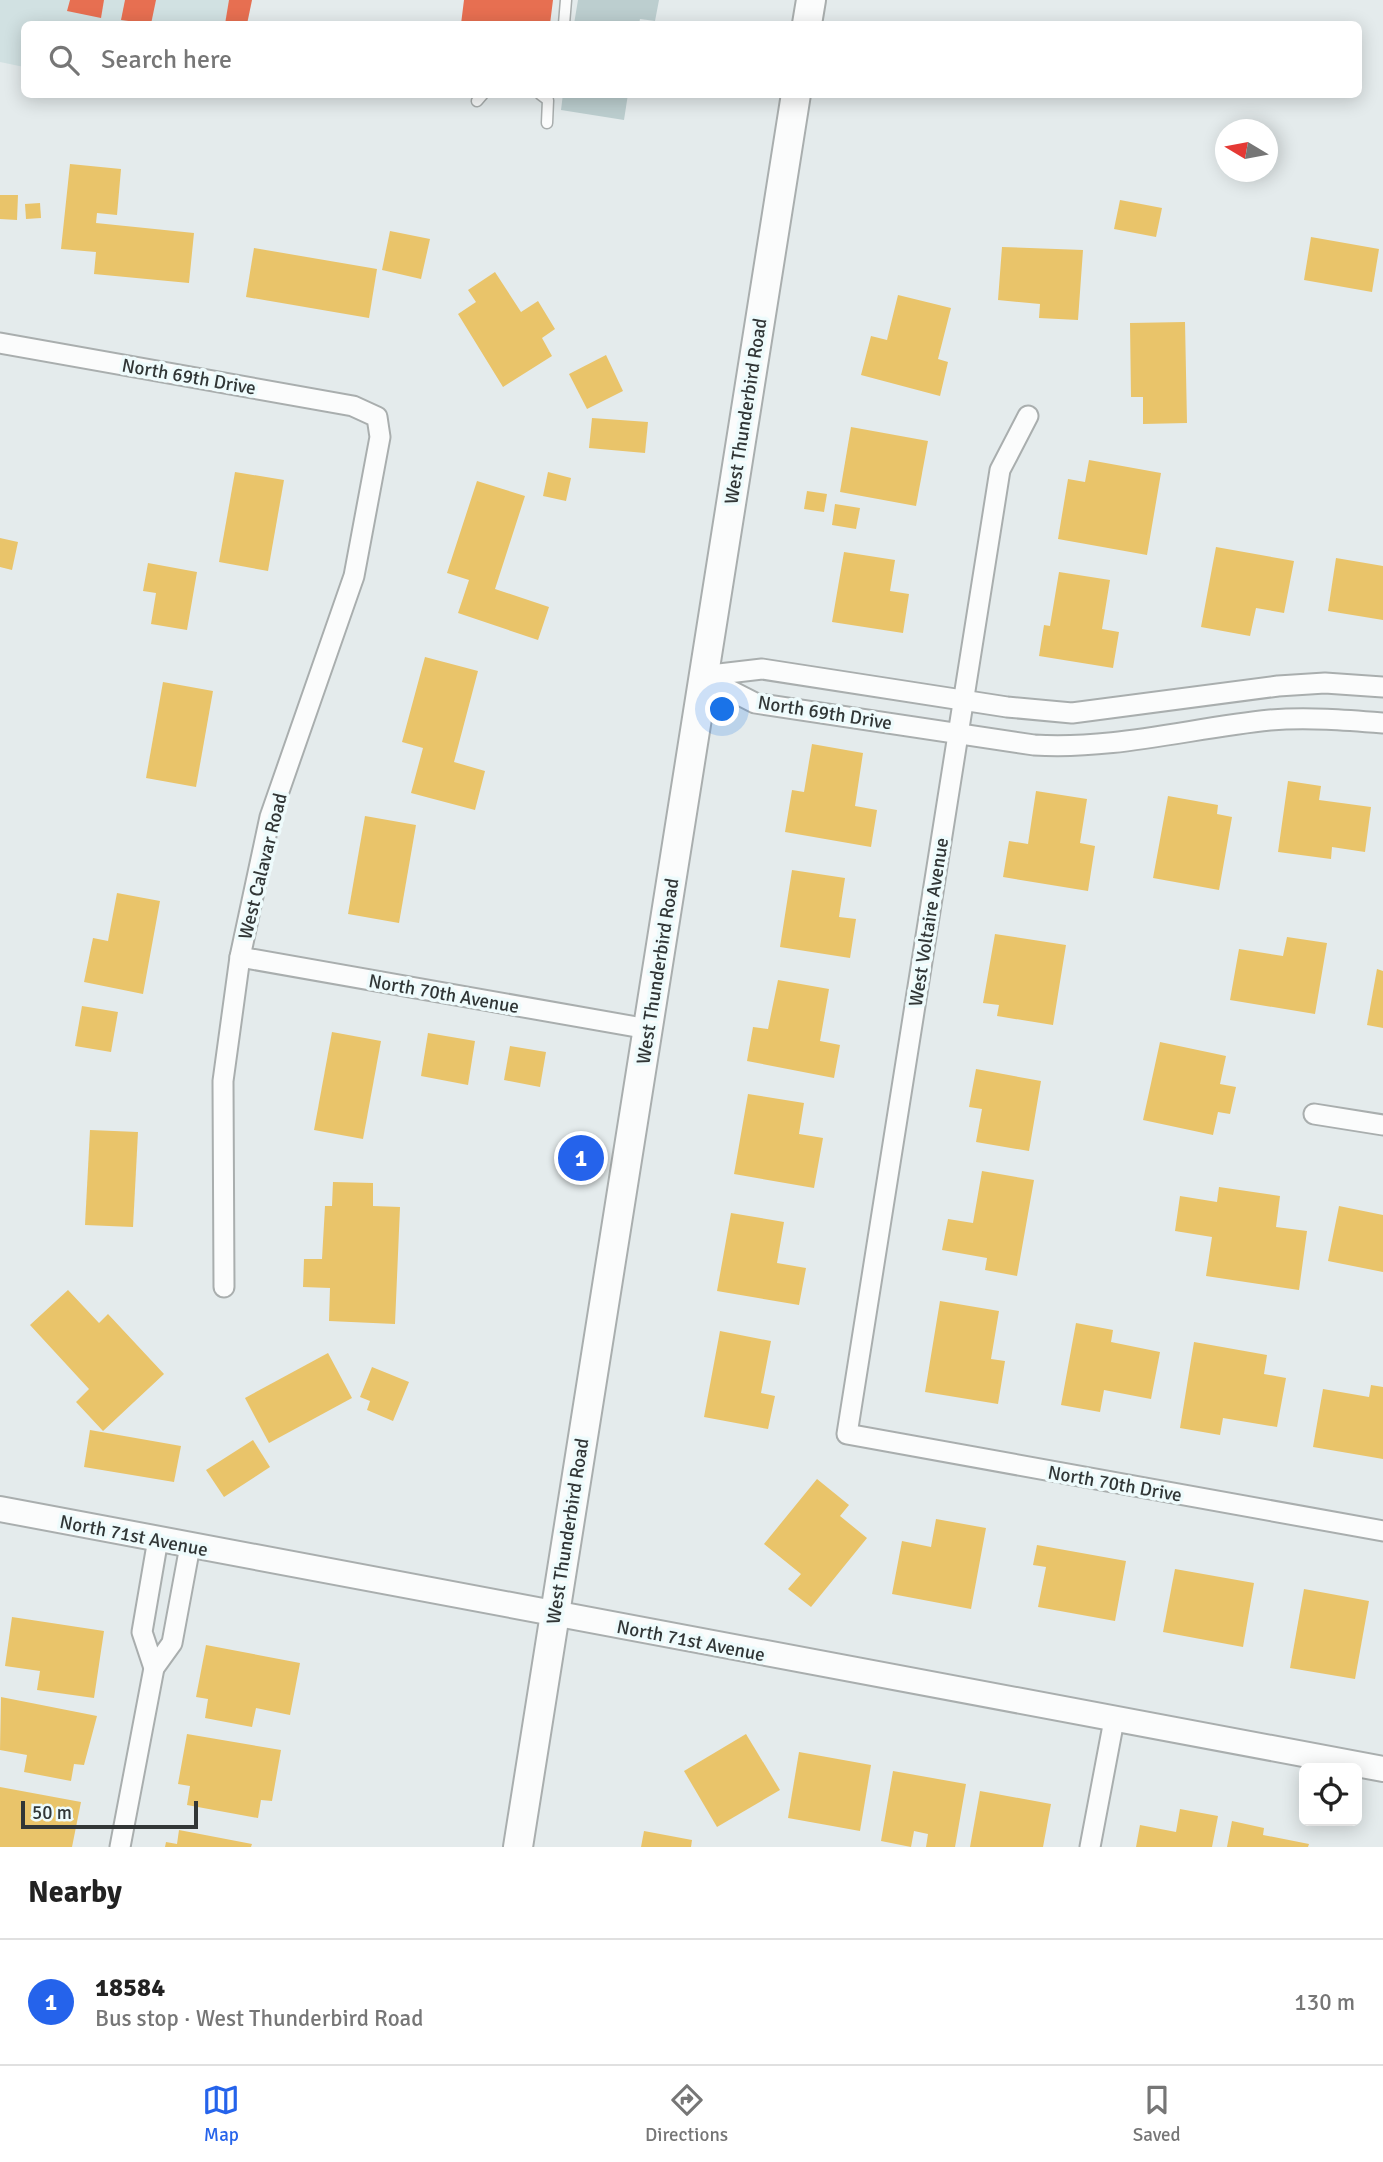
<!DOCTYPE html>
<html lang="en">
<head>
<meta charset="utf-8">
<style>
	body { margin:0; font-family:Signika,sans-serif; background:#f6f6f6; color:#222 }
	.controls { position:absolute; right:21px; bottom:21px; display:grid; overflow:hidden; border-radius:10px; box-shadow:0 4px 18px #0003 }
	.controls button { width:63px; height:63px; display:grid; place-items:center; padding:0; border:0; border-bottom:2px solid #e0e0e0; background:#fff; color:#222; font:35px sans-serif }
	.compass { position:absolute; left:1215px; top:119px; width:63px; height:63px; border-radius:50%; background:#fff; box-shadow:0 4px 18px #0003; rotate:280deg }
	.scale { position:absolute; left:21px; bottom:18px; width:177px; box-sizing:border-box; padding-left:7px; border:4px solid #313636; border-top:0; font-size:19px; line-height:24px; white-space:nowrap; color:#313636; -webkit-text-stroke:5px #eefbfc; paint-order:stroke }
	.you { position:absolute; left:723px; top:710px; width:24px; height:24px; margin:-18px; border:5px solid #fff; border-radius:50%; background:#1a73e8; box-shadow:0 0 0 10px #1a73e833 }
	.badge { display:grid; place-items:center; width:46px; height:46px; border-radius:50%; background:#2563eb; color:#fff; font-size:23px; font-weight:700 }
	.pin { position:absolute; translate:-50% -50%; border:4px solid #fff; box-shadow:0 2px 7px #0006 }
	.list { margin:0; padding:0; list-style:none }
	h2 { display:flex; justify-content:space-between; align-items:center; height:91px; margin:0; padding:0 28px; font-size:30px }
	h2 small { font-size:23px; font-weight:400; color:#767676 }
	.list li { display:grid; grid-template-columns:46px 1fr auto; gap:21px; align-items:center; box-sizing:border-box; height:126px; padding:0 28px; border-top:2px solid #e0e0e0 }
	.list b { display:block; font-size:26px; white-space:nowrap }
	.list p { margin:0; font-size:23px; white-space:nowrap; color:#767676 }
	.list em { font-size:23px; font-style:normal; color:#767676 }
	.icon { flex:none; width:38px; height:38px; fill:none; stroke:currentColor; stroke-width:2; stroke-linecap:round; stroke-linejoin:round }
	.map { position:relative; flex:none; width:1383px; height:1847px; overflow:hidden }
	.search { position:absolute; background:#fff; box-shadow:0 4px 18px #0003; left:21px; right:21px; top:21px; height:77px; display:flex; align-items:center; gap:18px; box-sizing:border-box; padding:0 24px; border-radius:10px; color:#767676; font-size:26px }
	.sheet { height:217px; background:#fff }
	nav { display:flex; justify-content:space-around; align-items:center; box-sizing:border-box; height:98px; border-top:2px solid #e0e0e0; background:#fff; font-size:19px; color:#767676 }
	nav a { display:grid; justify-items:center; gap:4px }
	nav .on { color:#2563eb }
	.map>svg:first-child { display:block }
	.built { fill:#d1e1e2 }
	.homes { fill:#e9c46a }
	.shops { fill:#e76f51 }
	.building { fill:#bccecf }
	.lines { fill:none; stroke-linecap:round; stroke-linejoin:round }
	.service-casing { stroke:#a9aeae; stroke-width:13 }
	.minor-casing { stroke:#a9aeae; stroke-width:23 }
	.tertiary-casing { stroke:#a9aeae; stroke-width:28 }
	.secondary-casing { stroke:#a9aeae; stroke-width:32 }
	.service { stroke:#fbfcfc; stroke-width:10 }
	.minor { stroke:#fbfcfc; stroke-width:19 }
	.tertiary { stroke:#fbfcfc; stroke-width:24 }
	.secondary { stroke:#fbfcfc; stroke-width:28 }
	.labels { text-anchor:middle; stroke-width:7; stroke-linejoin:round; paint-order:stroke }
	.street-label { font-size:19px; fill:#313636; stroke:#eefbfc }
</style>
</head>
<body>
<div class="map">
<svg width="1383" height="1847" viewBox="0 0 1383 1847">
	<rect width="100%" height="100%" fill="#e4ebec"/>
	<path class="built" d="M0,0h252l-5,24h-223v43l-24,-5z"/>
	<g class="homes">
		<path d="M70,164l51,5 -4,46 -20,-2 -1,10 98,10 -5,50 -95,-9 2,-22 -35,-3z"/>
		<path d="M0,195h18l-1,25 -17,-1z"/>
		<path d="M1120,200l42,8 -6,29 -42,-8z"/>
		<path d="M40,203l1,15 -15,1 -1,-15z"/>
		<path d="M390,231l40,8 -9,40 -39,-9z"/>
		<path d="M1311,237l68,12 -7,43 -68,-12z"/>
		<path d="M1002,247l81,3 -5,70 -39,-2 1,-14 -42,-4z"/>
		<path d="M254,248l123,21 -8,49 -123,-21z"/>
		<path d="M495,272l26,40 17,-11 17,28 -13,9 10,18 -49,31 -45,-73 18,-12 -8,-12z"/>
		<path d="M898,295l53,13 -13,51 10,3 -8,34 -79,-21 10,-39 16,4z"/>
		<path d="M1185,322l2,101 -44,1v-27h-12l-1,-74z"/>
		<path d="M606,355l17,36 -36,18 -18,-35z"/>
		<path d="M592,418l56,4 -3,31 -56,-5z"/>
		<path d="M851,427l77,14 -12,65 -76,-14z"/>
		<path d="M1089,460l72,13 -14,82 -89,-16 10,-60 17,3z"/>
		<path d="M235,472l49,8 -16,91 -49,-9z"/>
		<path d="M548,472l23,6 -5,23 -23,-5z"/>
		<path d="M477,481l48,15 -30,93 54,18 -11,33 -80,-27 11,-33 -22,-7z"/>
		<path d="M807,491l20,3 -3,18 -20,-3z"/>
		<path d="M835,504l25,4 -4,21 -24,-4z"/>
		<path d="M0,538l18,4 -6,28 -12,-3z"/>
		<path d="M1216,547l78,14 -10,52 -28,-5 -6,28 -49,-9z"/>
		<path d="M844,552l51,8 -5,31 19,3 -6,39 -71,-11z"/>
		<path d="M1336,558l47,8v54l-55,-9z"/>
		<path d="M148,563l49,9 -10,58 -36,-6 5,-31 -13,-2z"/>
		<path d="M1059,572l51,8 -8,49 17,3 -6,36 -74,-12 5,-31 6,1z"/>
		<path d="M425,657l53,14 -24,91 31,9 -10,39 -64,-17 12,-45 -21,-6z"/>
		<path d="M163,682l50,9 -17,96 -50,-9z"/>
		<path d="M812,744l51,9 -8,53 22,4 -6,37 -86,-15 7,-42 12,2z"/>
		<path d="M1288,781l33,5 -2,14 52,7 -6,45 -33,-5 -1,12 -53,-7z"/>
		<path d="M1036,791l51,8 -7,44 15,3 -7,45 -85,-14 6,-36 19,3z"/>
		<path d="M1168,796l50,9 -1,9 15,3 -13,73 -66,-12z"/>
		<path d="M365,816l51,9 -17,98 -51,-9z"/>
		<path d="M792,870l53,8 -6,39 17,2 -6,39 -70,-11z"/>
		<path d="M117,893l43,8 -17,93 -59,-12 9,-44 15,3z"/>
		<path d="M995,934l71,11 -13,80 -56,-9 2,-11 -16,-2z"/>
		<path d="M1287,937l40,6 -12,71 -85,-14 9,-51 44,7z"/>
		<path d="M1377,969l6,2v57l-16,-3z"/>
		<path d="M778,980l51,9 -9,52 20,4 -6,33 -87,-17 6,-34 15,2z"/>
		<path d="M82,1006l36,6 -7,40 -36,-6z"/>
		<path d="M332,1032l49,9 -18,98 -49,-9z"/>
		<path d="M428,1033l47,8 -7,44 -47,-9z"/>
		<path d="M1160,1042l66,14 -6,28 16,3 -6,27 -12,-2 -5,23 -70,-15z"/>
		<path d="M510,1046l36,6 -6,35 -36,-7z"/>
		<path d="M976,1069l65,12 -12,70 -53,-9 6,-33 -13,-2z"/>
		<path d="M748,1094l56,9 -5,31 24,4 -9,50 -80,-14z"/>
		<path d="M90,1130l48,2 -5,95 -48,-2z"/>
		<path d="M982,1171l52,9 -17,96 -32,-6 2,-12 -45,-8 6,-31 25,4z"/>
		<path d="M333,1182l40,1v23l27,1 -5,117 -66,-3 1,-33 -27,-1 1,-28h18l3,-53h7z"/>
		<path d="M1219,1187l61,9 -4,31 31,4 -8,59 -93,-14 6,-39 -37,-6 5,-35 37,6z"/>
		<path d="M1339,1206l44,9v57l-55,-11z"/>
		<path d="M731,1213l53,9 -7,41 29,5 -7,37 -82,-14z"/>
		<path d="M68,1290l31,33 9,-9 56,60 -61,57 -27,-29 13,-13 -59,-64z"/>
		<path d="M940,1301l59,10 -8,48 14,2 -7,43 -73,-12z"/>
		<path d="M1076,1323l37,7 -2,12 49,10 -9,47 -47,-9 -4,22 -39,-7z"/>
		<path d="M720,1331l51,10 -10,52 14,3 -7,33 -64,-12z"/>
		<path d="M1194,1342l73,13 -3,19 22,4 -9,49 -54,-9 -3,17 -40,-7z"/>
		<path d="M328,1353l24,45 -83,45 -24,-45z"/>
		<path d="M372,1367l37,15 -16,39 -26,-11 3,-9 -10,-4z"/>
		<path d="M1371,1385l12,2v72l-70,-12 10,-58 46,8z"/>
		<path d="M90,1430l91,16 -7,36 -90,-15z"/>
		<path d="M253,1440l17,27 -46,30 -18,-27z"/>
		<path d="M817,1479l32,26 -9,11 27,22 -56,69 -23,-18 13,-15 -37,-30z"/>
		<path d="M936,1519l50,9 -15,81 -79,-15 10,-53 29,6z"/>
		<path d="M1037,1545l89,16 -11,60 -77,-14 8,-40 -13,-2z"/>
		<path d="M1175,1569l79,14 -11,64 -80,-15z"/>
		<path d="M1304,1589l65,12 -14,78 -65,-11z"/>
		<path d="M12,1617l92,14 -10,67 -57,-8 3,-19 -35,-5z"/>
		<path d="M206,1645l94,18 -10,52 -34,-7 -4,19 -47,-9 3,-19 -12,-2z"/>
		<path d="M1,1697l96,19 -13,49 -10,-1 -3,17 -47,-9 3,-17 -27,-5z"/>
		<path d="M187,1734l94,16 -9,51 -11,-1 -3,18 -71,-13 3,-19 -12,-2z"/>
		<path d="M746,1734l34,56 -63,37 -33,-56z"/>
		<path d="M799,1752l72,13 -11,66 -72,-13z"/>
		<path d="M893,1771l73,13 -11,63h-29l2,-13 -14,-3 -3,16 -30,-6z"/>
		<path d="M0,1787l81,15 -9,45h-72z"/>
		<path d="M980,1791l71,13 -8,43h-73z"/>
		<path d="M1180,1809l38,7 -6,31h-76l4,-22 36,7z"/>
		<path d="M1232,1821l32,7 -1,7 46,9 -1,3h-81z"/>
		<path d="M179,1830l73,14 -1,3h-86l1,-5 11,2z"/>
		<path d="M644,1831l48,9 -1,7h-50z"/>
	</g>
	<g class="shops">
		<path d="M70,0h34l-3,18 -34,-7z"/>
		<path d="M125,0h31l-5,24 -30,-4z"/>
		<path d="M229,0h23l-5,24h-22z"/>
		<path d="M464,0h89l-3,24h-89z"/>
	</g>
	<g class="building">
		<path d="M578,0h81l-4,21 -15,-2 -1,5h-65z"/>
		<path d="M563,94h65l-4,26 -63,-10z"/>
	</g>
	<g class="lines">
		<defs>
			<g id="service">
				<path d="M564,24l2,-24"/>
				<path d="M540,94l8,6 -1,23"/>
				<path d="M477,101l6,-7"/>
			</g>
			<g id="minor">
				<path d="M0,343l353,63 24,11 3,20 -26,139 -84,241 -30,140 -17,124 1,206"/>
				<path d="M1028,416l-28,54 -153,964 536,97"/>
				<path d="M702,676l53,27 279,42c80,5 157,-17 236,-25 37,-3 76,0 113,3"/>
				<path d="M702,676l60,-7 245,38 65,6 206,-27 47,-3 58,4"/>
				<path d="M240,957l408,72"/>
				<path d="M1314,1114l69,11"/>
				<path d="M154,1668l-12,-36 16,-93"/>
				<path d="M120,1847l34,-179 18,-25 18,-97"/>
				<path d="M1090,1847l24,-127"/>
			</g>
			<path id="tertiary" d="M0,1509l1383,260"/>
			<g id="secondary">
				<path d="M807,24l4,-24"/>
				<path d="M518,1847l278,-1753"/>
			</g>
		</defs>
		<use href="#service" class="service-casing"/>
		<use href="#minor" class="minor-casing"/>
		<use href="#tertiary" class="tertiary-casing"/>
		<use href="#secondary" class="secondary-casing"/>
		<use href="#service" class="service"/>
		<use href="#minor" class="minor"/>
		<use href="#tertiary" class="tertiary"/>
		<use href="#secondary" class="secondary"/>
	</g>
	<g class="labels">
		<g class="street-label">
			<text transform="translate(189 376) rotate(10)" y="7">North 69th Drive</text>
			<text transform="translate(745 411) rotate(-81)" y="7">West Thunderbird Road</text>
			<text transform="translate(825 712) rotate(9)" y="7">North 69th Drive</text>
			<text transform="translate(262 866) rotate(-76)" y="7">West Calavar Road</text>
			<text transform="translate(928 922) rotate(-81)" y="7">West Voltaire Avenue</text>
			<text transform="translate(657 971) rotate(-81)" y="7">West Thunderbird Road</text>
			<text transform="translate(444 993) rotate(10)" y="7">North 70th Avenue</text>
			<text transform="translate(1115 1483) rotate(10)" y="7">North 70th Drive</text>
			<text transform="translate(567 1531) rotate(-81)" y="7">West Thunderbird Road</text>
			<text transform="translate(134 1535) rotate(11)" y="7">North 71st Avenue</text>
			<text transform="translate(691 1640) rotate(11)" y="7">North 71st Avenue</text>
		</g>
	</g>
</svg>
<div class="controls">
<button><svg class="icon" aria-label="locate" viewBox="0 0 24 24"><circle cx="12" cy="12" r="6"/><path d="M12 2v4M12 18v4M2 12h4M18 12h4"/></svg></button>
</div>
<svg class="compass" viewBox="-18 -18 36 36"><path d="M0-13l5 13h-10z" fill="#e53935"/><path d="M0 13l5-13h-10z" fill="#767676"/></svg>
<div class="scale">50 m</div>
<div class="you"></div>
<div class="pin badge" style="left:581px;top:1158px">1</div>
<div class="search"><svg class="icon" aria-label="search" viewBox="0 0 24 24"><circle cx="10" cy="10" r="6"/><path d="M15 15l6 6"/></svg>Search here</div>
</div>
<section class="sheet">
<h2>Nearby<small></small></h2>
<ul class="list">
<li><span class="badge">1</span><div><b>18584</b><p>Bus stop · West Thunderbird Road</p></div><em>130 m</em></li>
</ul>
</section>
<nav>
<a class="on"><svg class="icon" aria-label="map" viewBox="0 0 24 24"><path d="M3 6l6-2 6 2 6-2v14l-6 2-6-2-6 2zM9 4v14M15 6v14"/></svg>Map</a>
<a><svg class="icon" aria-label="directions" viewBox="0 0 24 24"><path d="M12 3l9 9-9 9-9-9zM9 14v-3h6M13 9l2 2-2 2"/></svg>Directions</a>
<a><svg class="icon" aria-label="saved" viewBox="0 0 24 24"><path d="M7 4h10v16l-5-4-5 4z"/></svg>Saved</a>
</nav>
</body>
</html>
